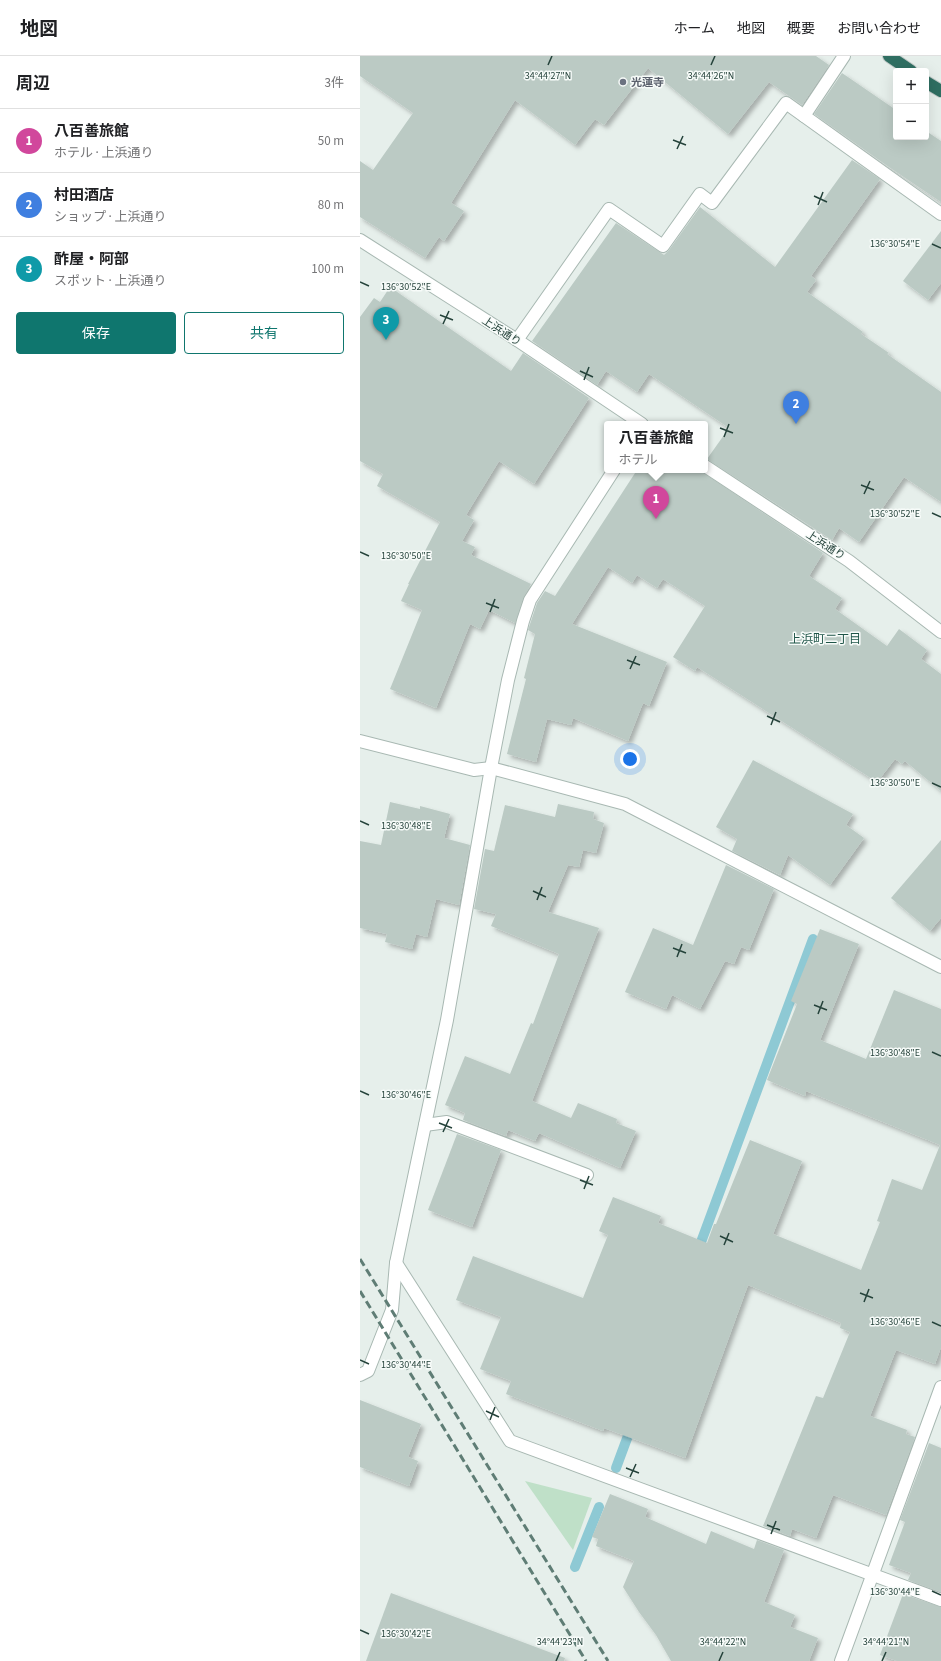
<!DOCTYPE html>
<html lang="ja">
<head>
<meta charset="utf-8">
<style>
	body { margin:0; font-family:"Source Sans 3","Noto Sans JP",sans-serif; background:#f2f2f2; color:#202124 }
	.controls { position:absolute; right:12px; top:12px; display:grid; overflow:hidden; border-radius:4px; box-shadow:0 4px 16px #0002 }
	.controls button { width:36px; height:36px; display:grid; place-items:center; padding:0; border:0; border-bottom:1px solid #e0e0e0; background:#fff; color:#202124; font:20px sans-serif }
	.you { position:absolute; left:270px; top:703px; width:14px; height:14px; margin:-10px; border:3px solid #fff; border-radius:50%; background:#1a73e8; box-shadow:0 0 0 6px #1a73e833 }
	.badge { display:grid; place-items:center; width:26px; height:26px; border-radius:50%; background:#0f766e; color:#fff; font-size:13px; font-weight:700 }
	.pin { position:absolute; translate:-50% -33px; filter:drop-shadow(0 1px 2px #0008) }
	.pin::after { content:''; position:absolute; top:21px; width:14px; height:12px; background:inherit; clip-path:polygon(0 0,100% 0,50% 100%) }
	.popup { position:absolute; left:244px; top:365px; width:104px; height:52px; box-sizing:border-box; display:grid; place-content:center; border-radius:4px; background:#fff; filter:drop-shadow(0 1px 3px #0005); font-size:13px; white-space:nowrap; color:#757577 }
	.popup b { font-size:15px; color:#202124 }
	.popup::after { content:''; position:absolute; left:50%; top:100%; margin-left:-8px; border:8px solid transparent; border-top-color:#fff }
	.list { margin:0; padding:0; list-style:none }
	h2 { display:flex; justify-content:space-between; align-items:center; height:52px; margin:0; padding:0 16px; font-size:17px }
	h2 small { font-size:13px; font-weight:400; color:#757577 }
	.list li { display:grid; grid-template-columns:26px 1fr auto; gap:12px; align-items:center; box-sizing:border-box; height:64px; padding:0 16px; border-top:1px solid #e0e0e0 }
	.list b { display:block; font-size:15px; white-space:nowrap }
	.list p { margin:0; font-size:13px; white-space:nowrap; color:#757577 }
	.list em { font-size:13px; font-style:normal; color:#757577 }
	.actions { display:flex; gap:8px; padding:12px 16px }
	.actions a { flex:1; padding:9px 0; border:1px solid #0f766e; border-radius:4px; text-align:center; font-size:14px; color:#0f766e }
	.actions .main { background:#0f766e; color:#fff }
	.map { position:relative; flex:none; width:581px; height:1605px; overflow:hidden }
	header { display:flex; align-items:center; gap:24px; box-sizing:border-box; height:56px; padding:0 20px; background:#fff; border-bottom:1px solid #e0e0e0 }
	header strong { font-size:19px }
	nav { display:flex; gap:22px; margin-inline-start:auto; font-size:14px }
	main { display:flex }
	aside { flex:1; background:#fff }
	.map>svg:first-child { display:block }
	.green { fill:#bfe0c8 }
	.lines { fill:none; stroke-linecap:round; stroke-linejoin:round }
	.stream { stroke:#8ec9d4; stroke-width:10 }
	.building { fill:#bbcac4; filter:url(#shadow) }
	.minor-casing { stroke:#a8b8b2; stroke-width:14 }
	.highway-casing { stroke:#c2cac8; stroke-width:14 }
	.minor { stroke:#fff; stroke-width:12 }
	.highway { stroke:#2f6f62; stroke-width:12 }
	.rail { stroke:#5f7d75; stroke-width:3; stroke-dasharray:8 4; stroke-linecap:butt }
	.ticks { fill:none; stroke:#24423a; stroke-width:1.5 }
	.worship-dot { fill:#6b7280; stroke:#f7fbf9; stroke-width:1.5 }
	.labels { text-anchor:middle; stroke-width:3; stroke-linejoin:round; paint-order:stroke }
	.worship-label { font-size:11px; font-weight:bold; fill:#5b616d; stroke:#f7fbf9; text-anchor:start }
	.street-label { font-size:11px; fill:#24423a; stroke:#f7fbf9 }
	.neighbourhood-label { font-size:12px; fill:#1f5548; stroke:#f7fbf9 }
	.ticks-label { font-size:10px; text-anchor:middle; fill:#24423a; stroke:#f7fbf9; stroke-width:3; stroke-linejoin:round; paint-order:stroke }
</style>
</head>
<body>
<header>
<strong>地図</strong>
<nav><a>ホーム</a><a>地図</a><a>概要</a><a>お問い合わせ</a></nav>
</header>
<main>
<aside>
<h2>周辺<small>3件</small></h2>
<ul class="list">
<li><span class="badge" style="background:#d1479c">1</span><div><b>八百善旅館</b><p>ホテル · 上浜通り</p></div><em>50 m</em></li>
<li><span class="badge" style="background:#3f7fe0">2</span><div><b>村田酒店</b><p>ショップ · 上浜通り</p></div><em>80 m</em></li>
<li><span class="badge" style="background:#0f9aa8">3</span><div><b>酢屋・阿部</b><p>スポット · 上浜通り</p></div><em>100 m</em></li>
</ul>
<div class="actions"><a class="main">保存</a><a>共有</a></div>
</aside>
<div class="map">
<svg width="581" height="1605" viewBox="0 0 581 1605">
	<defs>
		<filter id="shadow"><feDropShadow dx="3.5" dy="3.5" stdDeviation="2" flood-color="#0004"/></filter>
	</defs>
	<rect width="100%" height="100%" fill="#e6efeb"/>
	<path class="green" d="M165,1425l67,17 -19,52z"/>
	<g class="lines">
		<g class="stream">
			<path d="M337,1197l116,-314"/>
			<path d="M256,1412l16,-43"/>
			<path d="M215,1511l24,-60"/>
		</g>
	</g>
	<g class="building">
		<path d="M0,0h456l13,9 -27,40 -33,-23 -41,52 -80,-66 -44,57 -9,-6 -20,26 -60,-45 -64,103 13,8 -20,30 -5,-4 -14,21 -65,-41v-56l13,9 40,-57 -53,-37z"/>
		<path d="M482,17l54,37v27h30v-6l15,10v61l-52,-35 -75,-53z"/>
		<path d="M492,104l28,19 -69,97 5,4 -9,12 56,40 -2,2 28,19 -2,1 54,38v110l-37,-25 -45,65 -20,-14 -7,12 -125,-81 22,-31 -80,-54 -12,18 -31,-21 -9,14 -65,-44 84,-118 48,32 5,-5 31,-43 75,60z"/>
		<path d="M581,175v52l-13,17 -25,-19z"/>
		<path d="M30,231l121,84 12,-18 66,45 -55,86 -35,-23 -33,54 8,5 -12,21 13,6 -4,8 60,29 -8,14 -8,25 -26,-13 -9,19 -10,-5 -34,84 -46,-19 32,-79 -21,-9 8,-17h-1l32,-62 -63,-36 6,-12 -23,-13v-144l14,-19 6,4z"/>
		<path d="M277,414h62l124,83 -14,23 33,22 -7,11 52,37 12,-17 28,21 -6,9 20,15v117l-36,-30 -3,3 -7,-5 -18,23 -180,-115 -2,4 -22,-14 32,-51 -42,-27 -6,9 -20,-13 -5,8 -24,-16 -36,57 95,38 -18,44 -6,-3 -15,38 -55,-23 -2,7 -24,-6 -11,43 -29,-8 19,-75 -2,-1 11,-44 -7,-4 9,-27 8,-12 10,5z"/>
		<path d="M393,704l100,54 -7,11 18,13 -34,47 -42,-30 -8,20 -48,-24 5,-12 -21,-12z"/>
		<path d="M30,746l30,7v-3l30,8 -6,24 26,7 -11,60 -23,-6 -9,38 -11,-3 -4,15 -27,-7 2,-8 -27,-6v-87l21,4z"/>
		<path d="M198,748l36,8 -1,7 11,4 -8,30 -13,-3 -4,17 -11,-2 -20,47 51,16 -67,173 39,17 7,-15 39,16 -1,4 20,8 -16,37 -81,-35 -4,8 -27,-11 -2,6 -43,-16 2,-7 -20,-8 20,-49 45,18 21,-51 2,1 26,-70 -68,-28 5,-12 -22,-5 11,-60 9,2 11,-46 50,12z"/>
		<path d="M581,784v78l-11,13 -39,-33z"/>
		<path d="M366,809l48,24 -25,61 -8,-3 -7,17 -9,-3 -25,48 -28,-14 -6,14 -41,-17 28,-64 40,17z"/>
		<path d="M460,873l39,15 -39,96 46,19 28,-69 47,19v338l-6,17 -39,-14 -26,66 37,14 -1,4 9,3 -29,78 -53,-20 -17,43 -24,-9 -2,7 -27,-10 53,-130 7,2 27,-66 -10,-4 1,-5 -93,-38 -63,173 -81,-30 -1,3 -97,-37 5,-13 -31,-12 21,-52 -45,-17 17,-44 110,42 25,-63 -9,-4 14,-34 48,19 -3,7 49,20 7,-19h2l34,-84 52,21 -29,73 88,36 19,-48 -3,-1 15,-42 30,11 18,-45 -134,-54 -1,5 -38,-16 30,-76 -6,-3z"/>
		<path d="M97,1078l44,16 -29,77 -44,-17z"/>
		<path d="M0,1344l61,24 -13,33 10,4 -9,25 -49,-19z"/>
		<path d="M569,1387l12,5v144l-33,-12 3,-7 -22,-8 16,-43 -5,-2z"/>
		<path d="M250,1438l38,15 -3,8 61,27 5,-13 43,18 3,-9 27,10 -20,52 31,13 -5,12 28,11 -9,23h-138l-15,-26 -17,-23 -16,-25 11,-26 -38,-15 2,-7 -6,-2z"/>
		<path d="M31,1537l174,65 -1,3h-198z"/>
		<path d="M543,1538l38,13v54h-44l-17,-6z"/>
	</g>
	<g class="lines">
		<defs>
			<g id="minor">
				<path d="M444,60l40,-60"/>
				<path d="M0,184l157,100 125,84"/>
				<path d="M157,284l92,-131 54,37 37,-52 12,9 74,-100 155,111"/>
				<path d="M345,410l144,95 92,71"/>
				<path d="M0,685l114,29 17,-2 134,36 316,163"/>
				<path d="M65,1069l22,-3 140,53"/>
				<path d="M36,1207l114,178 431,159"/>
				<path d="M0,1319l8,-4 24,-61 4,-47 51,-243 44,-252 17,-88 15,-59 7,-21 84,-130"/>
				<path d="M481,1605l100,-274"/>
			</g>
			<g id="highway">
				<path d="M529,0l22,15"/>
				<path d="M566,26l15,9"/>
			</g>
		</defs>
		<use href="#minor" class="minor-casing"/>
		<use href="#highway" class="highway-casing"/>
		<use href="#minor" class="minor"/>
		<use href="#highway" class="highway"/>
		<g class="rail">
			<path d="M0,1203l248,402"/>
			<path d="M0,1235l226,370"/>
		</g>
	</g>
	<path class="ticks" d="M188,9l4,-9M351,9l4,-9M313,84l13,5M317,93l6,-13M454,140l13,6M458,149l5,-13M572,188l9,4M0,226l9,4M80,259l13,5M83,268l6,-13M220,315l13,6M224,324l5,-13M360,372l13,5M364,381l5,-13M501,429l13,5M504,438l6,-13M572,457l9,4M0,496l9,4M126,547l13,5M130,556l5,-13M267,604l13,5M270,613l6,-13M407,660l13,6M411,669l5,-13M572,727l9,4M0,765l9,4M173,835l13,6M177,844l5,-13M313,892l13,5M317,901l5,-13M454,949l13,5M458,958l5,-13M572,996l9,4M0,1035l9,4M79,1067l13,5M83,1076l6,-13M220,1124l13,5M224,1133l5,-13M360,1180l13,6M364,1189l5,-12M500,1237l13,5M504,1246l5,-13M572,1266l9,4M0,1304l9,4M126,1355l13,6M130,1364l5,-13M266,1412l13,5M270,1421l6,-13M407,1469l13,5M411,1478l5,-13M572,1535l9,4M0,1574l9,4M196,1605l4,-9M359,1605l4,-9M522,1605l4,-9"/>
	<circle class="worship-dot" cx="263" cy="26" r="4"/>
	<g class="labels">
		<g class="worship-label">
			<text x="271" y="30">光蓮寺</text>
		</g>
		<g class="street-label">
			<text transform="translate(142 275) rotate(33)" y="4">上浜通り</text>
			<text transform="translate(466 489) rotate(33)" y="4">上浜通り</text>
		</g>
		<g class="neighbourhood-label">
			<text x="465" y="587">上浜町二丁目</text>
		</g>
	</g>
	<g class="ticks-label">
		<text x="188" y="23">34°44'27"N</text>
		<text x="351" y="23">34°44'26"N</text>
		<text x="535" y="191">136°30'54"E</text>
		<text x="46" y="234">136°30'52"E</text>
		<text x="535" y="461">136°30'52"E</text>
		<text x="46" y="503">136°30'50"E</text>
		<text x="535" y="730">136°30'50"E</text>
		<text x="46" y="773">136°30'48"E</text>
		<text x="535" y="1000">136°30'48"E</text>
		<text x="46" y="1042">136°30'46"E</text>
		<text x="535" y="1269">136°30'46"E</text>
		<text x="46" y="1312">136°30'44"E</text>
		<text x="535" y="1539">136°30'44"E</text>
		<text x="46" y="1581">136°30'42"E</text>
		<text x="200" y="1589">34°44'23"N</text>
		<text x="363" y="1589">34°44'22"N</text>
		<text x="526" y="1589">34°44'21"N</text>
	</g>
</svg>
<div class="controls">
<button>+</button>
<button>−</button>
</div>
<div class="you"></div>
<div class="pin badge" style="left:296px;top:463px;background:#d1479c">1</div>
<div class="popup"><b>八百善旅館</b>ホテル</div>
<div class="pin badge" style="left:436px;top:368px;background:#3f7fe0">2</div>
<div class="pin badge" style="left:26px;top:284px;background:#0f9aa8">3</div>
</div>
</main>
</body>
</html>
